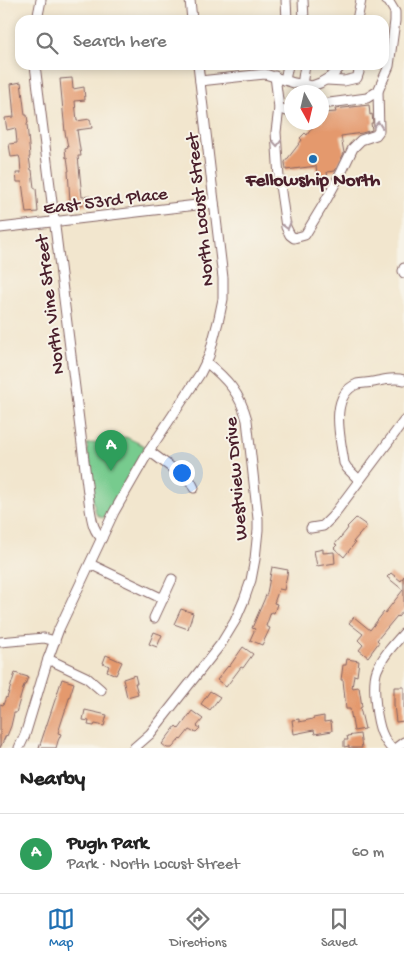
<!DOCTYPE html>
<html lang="en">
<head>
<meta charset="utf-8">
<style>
	body { margin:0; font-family:"Gochi Hand",sans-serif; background:#f6f6f6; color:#222 }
	.compass { position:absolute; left:284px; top:85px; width:45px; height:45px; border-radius:50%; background:#fff; box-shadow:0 2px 8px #0003; rotate:172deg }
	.you { position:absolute; left:181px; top:472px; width:18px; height:18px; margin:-12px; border:4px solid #fff; border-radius:50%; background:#1a73e8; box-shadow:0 0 0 8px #1a73e833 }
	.badge { display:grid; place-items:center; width:32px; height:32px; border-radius:50%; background:#1f6fb2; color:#fff; font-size:16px; font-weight:700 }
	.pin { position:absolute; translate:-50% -41px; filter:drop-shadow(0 1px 2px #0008) }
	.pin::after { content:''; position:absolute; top:26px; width:18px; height:15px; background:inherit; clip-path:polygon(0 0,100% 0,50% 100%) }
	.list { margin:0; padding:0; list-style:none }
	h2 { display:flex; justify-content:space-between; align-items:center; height:65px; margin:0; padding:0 20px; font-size:21px }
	h2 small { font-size:16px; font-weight:400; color:#767676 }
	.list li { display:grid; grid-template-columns:32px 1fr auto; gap:15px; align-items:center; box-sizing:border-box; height:80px; padding:0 20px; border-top:1px solid #e0e0e0 }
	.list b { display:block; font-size:19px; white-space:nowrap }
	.list p { margin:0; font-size:16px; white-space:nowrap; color:#767676 }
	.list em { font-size:16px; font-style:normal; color:#767676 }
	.icon { flex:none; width:28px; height:28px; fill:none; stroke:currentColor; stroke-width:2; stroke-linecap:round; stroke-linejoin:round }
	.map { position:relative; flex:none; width:404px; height:748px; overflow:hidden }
	.search { position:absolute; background:#fff; box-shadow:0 2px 8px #0003; left:15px; right:15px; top:15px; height:55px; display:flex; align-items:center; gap:12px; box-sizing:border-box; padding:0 18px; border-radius:15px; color:#767676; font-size:19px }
	.sheet { height:145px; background:#fff }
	nav { display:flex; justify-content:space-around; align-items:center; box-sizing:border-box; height:70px; border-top:1px solid #e0e0e0; background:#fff; font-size:14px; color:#767676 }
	nav a { display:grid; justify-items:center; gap:2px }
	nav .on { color:#1f6fb2 }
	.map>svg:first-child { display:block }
	.green { fill:#77cb8e; stroke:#60755c }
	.building { fill:#e4996d }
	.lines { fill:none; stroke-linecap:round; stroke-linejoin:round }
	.minor-casing { stroke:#856564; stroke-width:11 }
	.minor { stroke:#fff; stroke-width:9 }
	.oneway { stroke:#ae9aa0 }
	.poi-dot { fill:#1f6fb2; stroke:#f7f3e8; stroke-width:2 }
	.labels { text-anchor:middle; stroke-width:4; stroke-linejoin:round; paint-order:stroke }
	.poi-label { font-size:19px; font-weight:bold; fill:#4a1f2b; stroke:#f7f3e8 }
	.street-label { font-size:19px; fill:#4a1f2b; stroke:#f7f3e8 }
</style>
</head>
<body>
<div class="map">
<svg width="404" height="748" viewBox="0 0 404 748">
	<rect width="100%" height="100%" fill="#f7f3e8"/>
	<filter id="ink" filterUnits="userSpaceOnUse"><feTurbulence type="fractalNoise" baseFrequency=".02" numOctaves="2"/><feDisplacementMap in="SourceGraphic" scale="10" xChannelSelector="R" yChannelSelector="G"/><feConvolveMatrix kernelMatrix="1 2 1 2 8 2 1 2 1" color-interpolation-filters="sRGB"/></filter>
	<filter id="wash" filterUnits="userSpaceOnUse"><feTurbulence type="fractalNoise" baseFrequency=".0096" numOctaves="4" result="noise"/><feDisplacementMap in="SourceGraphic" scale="20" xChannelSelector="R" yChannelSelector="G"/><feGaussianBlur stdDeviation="1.12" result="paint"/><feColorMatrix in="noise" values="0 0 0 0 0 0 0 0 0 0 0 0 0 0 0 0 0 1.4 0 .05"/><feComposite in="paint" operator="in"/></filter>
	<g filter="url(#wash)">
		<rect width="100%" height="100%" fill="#f2e6ce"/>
		<path class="green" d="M126,437l19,9 -35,68 -8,4 -6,-4 -4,-17 -5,-53z"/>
		<g id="blocks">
			<g class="building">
				<path d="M72,78l1,11 11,-2 1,13 -10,1 2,20 13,-2 2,9 -15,2 4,26h-3l4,41 8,-1 1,8 -18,3 -1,-6h-2l-2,-30h1l-2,-14 -1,1 -1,-10 3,-1 -3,-15 -5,-53z"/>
				<path d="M21,82l4,33h2l1,8 -1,1 3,33h-1l2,13h1l2,18h2l2,24 -12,1 -4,-31h-5l-1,-9h5l-1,-14 -1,-3 -8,1 -2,-13 8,-1 -1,-11 -1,-4 -8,2 -2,-12 9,-1 -3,-33z"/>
				<path d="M369,105l1,10 2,-1 1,9h-2l1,7 -10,3 -21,3 3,17 -9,18 -8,1 1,6 -7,1 -1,-7 -3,1 -1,-7 -30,4 -1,-8 17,-22 -2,-2 5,-5 2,2 9,-13h6v-7l1,-2 13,-1 -1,-3z"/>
				<path d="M356,518l10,7v2l-13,15 2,1 -11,14 -10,-9 3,-3 -2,-1 11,-13 2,-3 -1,-1z"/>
				<path d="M323,549v4l11,-1 1,11 -18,3 -3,-15z"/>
				<path d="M272,567l16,3 -4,20 -5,-1 -5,14 3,1 -3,9 -3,-1 -5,14 4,2 -8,17 -12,-5 5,-11 -3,-1 15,-35z"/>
				<path d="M391,573l10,8 3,-5v34l-6,7 -1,-1 -20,24 2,2 -11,15 -9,-7 4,-5 -5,-5 5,-6 -14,-11 5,-6 16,13 14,-18 1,1 18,-23 -16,-13z"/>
				<path d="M181,609l12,4 -5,16 -14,-5z"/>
				<path d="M154,632l8,3 -5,12 -8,-3z"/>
				<path d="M243,647l10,7 -10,14 -2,-1 -15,20 -9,-7 11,-14 1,1z"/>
				<path d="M106,655l16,7 -6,13 -9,-4 2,-5 -6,-3z"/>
				<path d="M347,659l12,2 -2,15 -3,-1 -2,13 7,-1 3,20 -2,1 5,21 -11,2 -4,-22h-4l-3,-29h-2l2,-15h3z"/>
				<path d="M15,673l13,4 -3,8h-1l-8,28h-2l-3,13 -4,10 -1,-1 -6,13v-44l3,1 3,-8 1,1z"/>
				<path d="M135,675l2,8h-2l3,11 -11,3 -4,-18z"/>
				<path d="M62,679l12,4 -16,50 3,1 -3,7 -2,7h-17z"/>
				<path d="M394,687h10v34l-8,1 -2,-17z"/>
				<path d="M210,691l10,6 -10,13 -9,-6z"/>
				<path d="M85,710l22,5 -3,11 -9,-2 -1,2 -6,-1 1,-4 -6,-1z"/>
				<path d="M192,711l11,8 -6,7 3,2 -4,4 -2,-1 -1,1 -4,-2 -8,10 -1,-1 -8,9h-5l-5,-4 14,-18 3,3z"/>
				<path d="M324,716v6l7,-1 1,10 -17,3 -1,-4 -20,4 -2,-14 7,-1v3l14,-3v-1z"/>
				<path d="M360,734l2,14h-13v-2l-5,1v-7h4l-1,-4z"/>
			</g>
		</g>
	</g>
	<g filter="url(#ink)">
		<use href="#blocks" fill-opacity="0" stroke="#856564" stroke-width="1"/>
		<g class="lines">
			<defs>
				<g id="minor">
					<path d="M190,0l2,20"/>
					<path d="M286,0l1,20"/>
					<path d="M303,0l1,20"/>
					<path d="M37,20l4,-20"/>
					<path d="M357,20l4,-20"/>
					<path d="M35,65l55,444c2,11 3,22 12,29"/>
					<path d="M275,76l4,32 -3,24 3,46 7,49 4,8 4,3 11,-3 20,-33 16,-29 12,-25 8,-8 15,-5 3,-4 -1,-40 11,-25 6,-45v-9l-6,-10 -3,-2"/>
					<path d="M285,80l3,-15"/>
					<path d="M327,80l17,1 13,-3 2,-6 -1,-7"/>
					<path d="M200,81l65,-7 29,9 18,3 8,-3 12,-7 10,-11"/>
					<path d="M302,85l3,-20"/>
					<path d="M322,104l45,-6 11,-7"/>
					<path d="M279,108l8,3 5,1"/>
					<path d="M0,228l214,-25"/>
					<path d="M404,268l-1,3 1,2"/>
					<path d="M149,451l42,31 3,6"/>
					<path d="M359,480l-12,-12 -3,-5c-3,-23 -16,-67 13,-79 5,-1 11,-1 16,-2 10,-2 21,-5 31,-2"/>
					<path d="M311,528l12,-2 9,-9 72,-96"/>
					<path d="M90,564l73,35"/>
					<path d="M154,618l18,-39"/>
					<path d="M0,642l44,-4 11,3"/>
					<path d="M48,659l38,18 15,13"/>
					<path d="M19,748l6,-13 23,-76 11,-30 55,-117 35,-61 51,-77 9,-18 10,-38 4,-19v-21l-25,-213"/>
					<path d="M134,748l16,-14 71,-90 14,-23 9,-21 7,-20 4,-21 3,-29v-11l-11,-99c-7,-27 -20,-41 -41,-58"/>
					<path d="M391,748c-5,-6 -9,-13 -11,-20 -4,-14 -8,-45 -3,-58 6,-14 17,-26 27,-37"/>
					<path d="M396,748l8,-6"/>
				</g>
			</defs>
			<use href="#minor" class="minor-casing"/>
			<use href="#minor" class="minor"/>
		</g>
		<defs><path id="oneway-chevron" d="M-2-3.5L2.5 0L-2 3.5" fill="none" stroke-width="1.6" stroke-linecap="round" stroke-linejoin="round" transform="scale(1.25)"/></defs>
		<g class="oneway">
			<use href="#oneway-chevron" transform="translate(378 125) rotate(-85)"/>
			<use href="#oneway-chevron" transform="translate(277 143) rotate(87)"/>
			<use href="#oneway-chevron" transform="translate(287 226) rotate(75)"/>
		</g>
	</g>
	<circle class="poi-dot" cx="313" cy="159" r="5"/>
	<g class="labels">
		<g class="poi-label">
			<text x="313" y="185">Fellowship North</text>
		</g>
		<g class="street-label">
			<text transform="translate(105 199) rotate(-7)" y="7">East 53rd Place</text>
			<text transform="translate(198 210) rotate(-96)" y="7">North Locust Street</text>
			<text transform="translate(48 305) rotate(-97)" y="7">North Vine Street</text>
			<text transform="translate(234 479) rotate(-95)" y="7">Westview Drive</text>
		</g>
	</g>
</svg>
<svg class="compass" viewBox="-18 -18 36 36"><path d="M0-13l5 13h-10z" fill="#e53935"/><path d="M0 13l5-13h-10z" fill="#767676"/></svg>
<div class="you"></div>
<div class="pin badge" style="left:111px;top:471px;background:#2e9e5b">A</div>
<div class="search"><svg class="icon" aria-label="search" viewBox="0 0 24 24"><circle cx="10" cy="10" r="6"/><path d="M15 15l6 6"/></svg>Search here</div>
</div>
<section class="sheet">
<h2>Nearby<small></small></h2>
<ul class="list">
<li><span class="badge" style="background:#2e9e5b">A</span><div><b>Pugh Park</b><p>Park · North Locust Street</p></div><em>60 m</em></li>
</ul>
</section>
<nav>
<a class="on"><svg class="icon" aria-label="map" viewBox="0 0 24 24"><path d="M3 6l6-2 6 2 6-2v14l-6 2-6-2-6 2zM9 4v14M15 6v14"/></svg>Map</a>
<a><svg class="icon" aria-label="directions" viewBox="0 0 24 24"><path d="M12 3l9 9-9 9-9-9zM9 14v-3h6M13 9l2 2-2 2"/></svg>Directions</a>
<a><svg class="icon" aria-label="saved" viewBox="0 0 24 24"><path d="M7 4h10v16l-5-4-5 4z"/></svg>Saved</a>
</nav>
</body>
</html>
